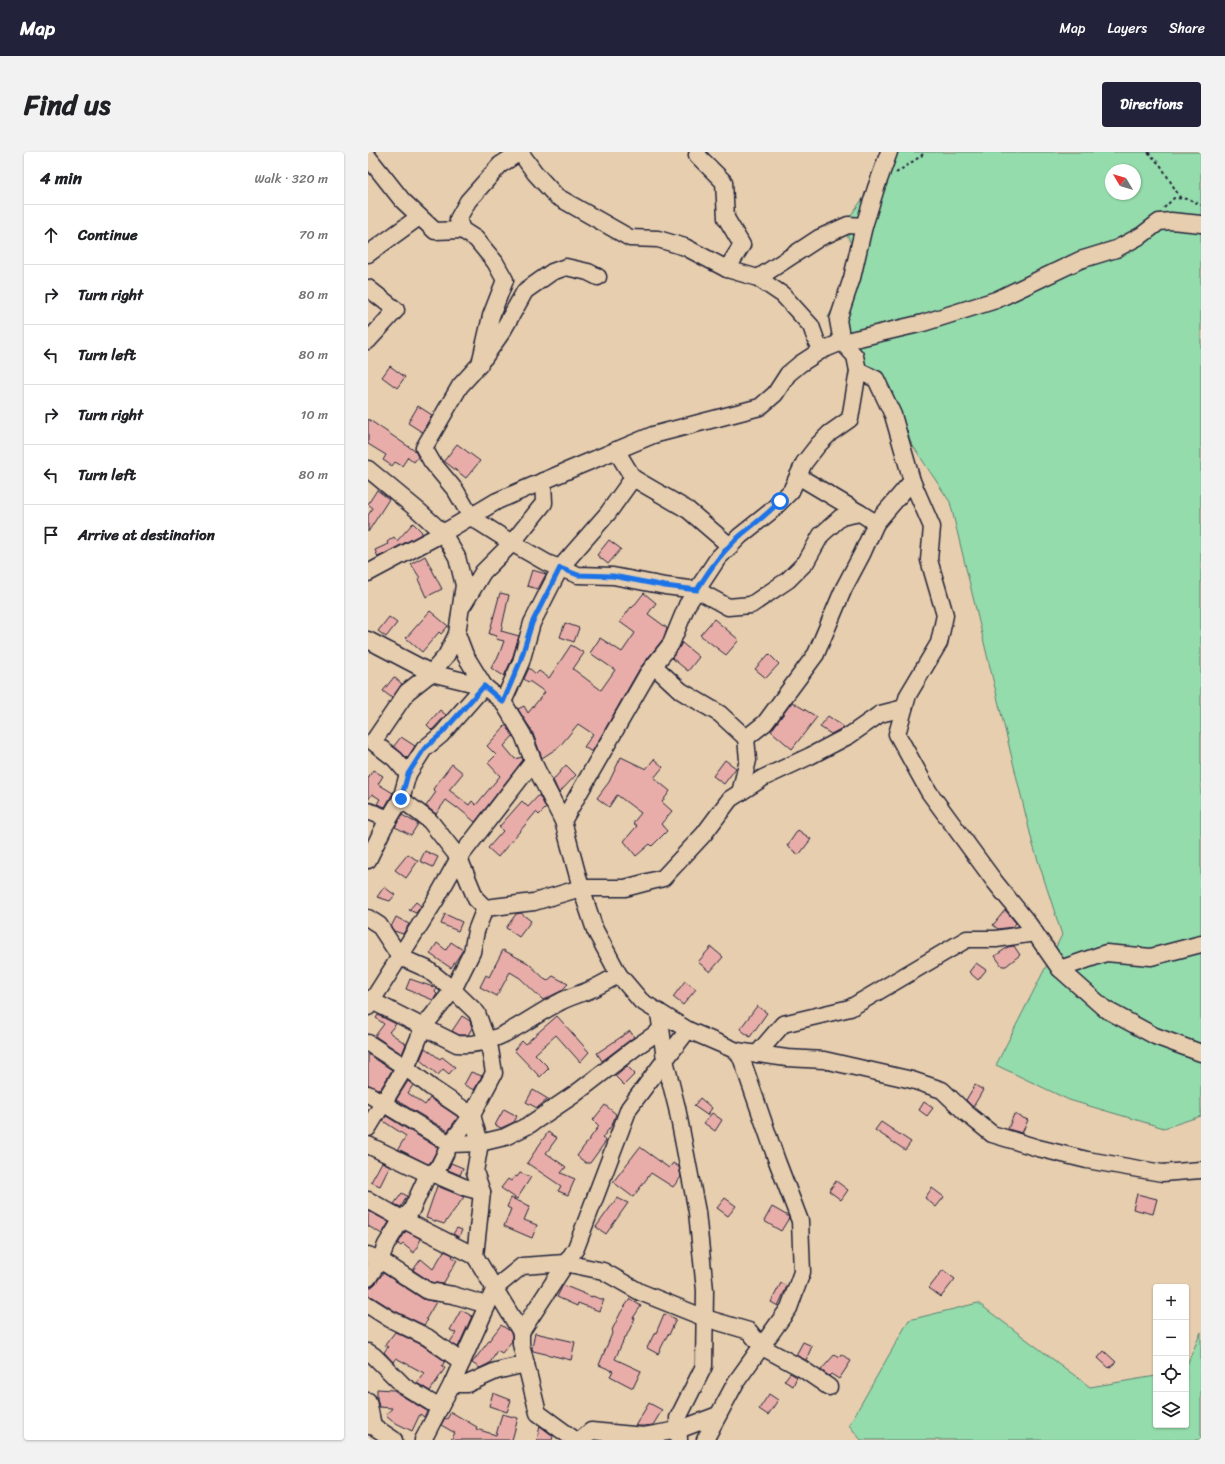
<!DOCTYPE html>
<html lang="en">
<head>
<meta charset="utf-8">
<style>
	body { margin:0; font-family:Sriracha,sans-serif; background:#f2f2f2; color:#202124 }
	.controls { position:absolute; right:12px; bottom:12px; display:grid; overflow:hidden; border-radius:4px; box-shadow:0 1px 3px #0004 }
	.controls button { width:36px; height:36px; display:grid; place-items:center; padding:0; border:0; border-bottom:1px solid #e0e0e0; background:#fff; color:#202124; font:20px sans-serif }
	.compass { position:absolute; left:737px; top:12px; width:36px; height:36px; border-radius:50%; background:#fff; box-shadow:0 1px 3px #0004; rotate:308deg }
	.stop { position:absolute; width:12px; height:12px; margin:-9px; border:3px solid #1a73e8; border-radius:50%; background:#fff }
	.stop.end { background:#1a73e8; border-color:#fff; box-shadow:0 1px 4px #0008 }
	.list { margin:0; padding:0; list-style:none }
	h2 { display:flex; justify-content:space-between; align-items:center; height:52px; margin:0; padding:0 16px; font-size:17px }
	h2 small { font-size:13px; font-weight:400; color:#757577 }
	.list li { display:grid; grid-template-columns:26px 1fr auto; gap:12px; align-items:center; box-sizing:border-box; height:60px; padding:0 16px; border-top:1px solid #e0e0e0 }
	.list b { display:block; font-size:15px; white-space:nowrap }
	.list em { font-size:13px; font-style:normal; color:#757577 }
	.icon { flex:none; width:22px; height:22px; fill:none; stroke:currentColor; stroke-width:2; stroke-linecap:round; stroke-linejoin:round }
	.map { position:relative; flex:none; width:833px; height:1288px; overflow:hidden; border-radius:4px }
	header { display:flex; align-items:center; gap:24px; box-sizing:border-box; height:56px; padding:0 20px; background:#22223b; color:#fff }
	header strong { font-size:19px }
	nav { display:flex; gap:22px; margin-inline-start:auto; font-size:14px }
	.intro { display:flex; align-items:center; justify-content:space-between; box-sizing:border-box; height:96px; padding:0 24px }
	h1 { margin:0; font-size:28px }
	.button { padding:10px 18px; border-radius:4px; background:#22223b; color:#fff; font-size:14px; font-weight:700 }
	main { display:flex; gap:24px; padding:0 24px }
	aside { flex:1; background:#fff; border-radius:4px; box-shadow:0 1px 3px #0004 }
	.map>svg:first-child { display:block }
	.green { fill:#94dcab; stroke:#5b7f73; fill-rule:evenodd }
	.building { fill:#e8ada8; stroke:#22223b }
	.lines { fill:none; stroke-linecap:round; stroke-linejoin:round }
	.minor-casing { stroke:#22223b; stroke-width:19 }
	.path { stroke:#22223b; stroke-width:2; stroke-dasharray:3 3; stroke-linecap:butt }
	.minor { stroke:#e6ceae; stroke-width:16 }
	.route { stroke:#1a73e8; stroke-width:5 }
</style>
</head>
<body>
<header>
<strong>Map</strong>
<nav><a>Map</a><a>Layers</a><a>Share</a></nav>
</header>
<div class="intro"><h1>Find us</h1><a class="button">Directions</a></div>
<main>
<aside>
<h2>4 min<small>Walk · 320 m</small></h2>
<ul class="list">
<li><svg class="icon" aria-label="ahead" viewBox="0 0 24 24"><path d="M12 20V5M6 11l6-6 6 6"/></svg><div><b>Continue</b></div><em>70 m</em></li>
<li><svg class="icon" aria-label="right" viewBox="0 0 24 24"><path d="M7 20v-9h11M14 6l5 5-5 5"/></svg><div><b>Turn right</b></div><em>80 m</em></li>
<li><svg class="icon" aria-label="left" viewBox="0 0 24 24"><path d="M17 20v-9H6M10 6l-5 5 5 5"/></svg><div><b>Turn left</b></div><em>80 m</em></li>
<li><svg class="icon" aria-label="right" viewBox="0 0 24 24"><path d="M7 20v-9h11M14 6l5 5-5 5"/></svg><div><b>Turn right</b></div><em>10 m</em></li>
<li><svg class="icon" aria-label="left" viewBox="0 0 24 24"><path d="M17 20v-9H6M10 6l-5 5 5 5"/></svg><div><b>Turn left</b></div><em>80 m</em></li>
<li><svg class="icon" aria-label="arrive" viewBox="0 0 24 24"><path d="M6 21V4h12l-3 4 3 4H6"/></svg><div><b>Arrive at destination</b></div></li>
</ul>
</aside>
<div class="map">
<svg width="833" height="1288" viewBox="0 0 833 1288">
	<rect width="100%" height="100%" fill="#e6ceae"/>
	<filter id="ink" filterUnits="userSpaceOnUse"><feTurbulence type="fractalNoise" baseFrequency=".025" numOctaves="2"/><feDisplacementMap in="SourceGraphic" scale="8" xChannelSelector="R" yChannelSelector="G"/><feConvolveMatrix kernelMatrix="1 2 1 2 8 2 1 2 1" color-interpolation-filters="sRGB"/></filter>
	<g filter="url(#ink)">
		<g class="green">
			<path d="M529,0h304v964l-37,12 -95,-28 -73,-35 66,-130 -29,-90 -83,-343 -122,-185 32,-54 -17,-37zM743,18h24v24h-24z"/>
			<path d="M610,1151l112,84 66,-11v49h30v-58l15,-35v108h-340l-12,-15 60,-105z"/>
		</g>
		<g class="building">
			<path d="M22,214l15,11 -8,11 -15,-11z"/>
			<path d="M50,254l14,9 -10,17 -14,-9z"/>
			<path d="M0,267l47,32 3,6 -4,5 -6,-5 -6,9 -7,-4 -3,4 -9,-6 3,-5 -18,-11z"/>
			<path d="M89,292l23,17 -14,17 -22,-17z"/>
			<path d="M9,338l12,9 -21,33v-17l5,-7 -5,-4z"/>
			<path d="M45,371l9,9 -2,3 -42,22 -3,-7 13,-6 -1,-2 7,-5 3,4z"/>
			<path d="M241,388l12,9 -13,15 -11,-9z"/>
			<path d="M57,404l17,33 -16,8 -8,-18 2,-1 -9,-14z"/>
			<path d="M164,418l14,4 -8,15 -11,-3z"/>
			<path d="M132,441l9,2 -8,36 18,5 -7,23 -8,17 -13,-8 8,-13 5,-14 -8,-2 1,-3 -8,-2z"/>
			<path d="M276,441l12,10 -8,11 19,14 -4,11 -23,29 -48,84 -8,-5 9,-13 -15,-10 -19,23 -17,11 -10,-27 -14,-22 6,-3 4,7 17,-21 -16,-11 -1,1 -4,-3 5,-11 7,6 3,-3 10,7 22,-33 13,8 -11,16 28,21 14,-20 -25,-17 10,-15 22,14 13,-19 -15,-11 11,-15 1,1z"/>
			<path d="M62,459l18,15 -7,8 -2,-2 -17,20 -16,-14z"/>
			<path d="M21,465l8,6 -11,14 -8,-6z"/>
			<path d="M346,467l25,21 -13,15 -26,-20z"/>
			<path d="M197,471l14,5 -5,14 -14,-5z"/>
			<path d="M314,491l17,14 -11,14 -16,-13z"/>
			<path d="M401,502l10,10 -13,14 -11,-9z"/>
			<path d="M26,525l8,7 -10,14 -9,-7z"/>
			<path d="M424,550l25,15 -25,32 -21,-18z"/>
			<path d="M72,558l6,5 -14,15 -5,-5z"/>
			<path d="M460,564l16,11 -13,7 -11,-7z"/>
			<path d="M138,573l7,11 -9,10 11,13 7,-2 1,3 -48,62 -18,-15v1l-11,-8 -10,14 -10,-8 10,-14 -3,-3 19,-25 11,9 -14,17 20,15 3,-4 4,4 24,-29 -12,-13 8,-8 -9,-9z"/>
			<path d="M33,585l14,9 -8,12 -13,-12z"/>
			<path d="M253,605l25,12 8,-10 9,8 -9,11 16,13 -8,11 10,9 -11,13 6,7 -15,15 -2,-2 -14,12 -12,-15 13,-15 -4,-3 8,-10 -24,-18 -8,12 -12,-9 12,-16z"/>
			<path d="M357,608l11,8 -12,16 -11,-8z"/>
			<path d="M198,613l10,10 -17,18 -6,-13z"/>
			<path d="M5,618l10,6 -5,8 15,9 -8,14 -8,-3 3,-5 -8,-5 -4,6v-22z"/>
			<path d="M171,643l7,13 -7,7 -3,-3 -38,45 -10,-9 15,-17 -4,-4 23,-26 6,6z"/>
			<path d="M34,663l16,9 -7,11 -16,-8z"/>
			<path d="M430,678l13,9 -12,16 -12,-9z"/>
			<path d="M57,699l13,6 -5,10 -13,-6z"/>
			<path d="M40,702l10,7 -12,17 -11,-8z"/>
			<path d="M16,735l11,8 -5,6 -13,-4z"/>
			<path d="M48,750l5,4 -5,7 -7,-3z"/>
			<path d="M637,758l11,13 -3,4 -15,2 -5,-4z"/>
			<path d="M153,761l10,8 -12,16 -13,-9 10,-14z"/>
			<path d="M77,762l17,8 -4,9 -17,-7z"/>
			<path d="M28,765l13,7 -6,10 -9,-3 -3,-4z"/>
			<path d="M83,790l12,8 -12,18 -21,-14 7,-11 9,7z"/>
			<path d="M646,794l6,9 -14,11h-4l-7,-10 13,-9z"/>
			<path d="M343,795l12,10 -13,15 -12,-10z"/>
			<path d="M135,798l25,13 19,18 6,-5 15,8 -7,7 -18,9 -23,-22 -10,-6 -13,24 -17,-9 6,-12 3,2z"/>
			<path d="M608,811l10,7 -8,10 -9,-8z"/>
			<path d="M42,827l26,9 -1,4 2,2 -4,6 -27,-11z"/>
			<path d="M317,829l11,8 -13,16 -10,-8z"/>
			<path d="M389,854l10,7 -17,24 -10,-8z"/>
			<path d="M10,863l18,9 -7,8 17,12 -4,10 -27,-18 9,-12 -8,-6z"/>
			<path d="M94,864l8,5 2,7 -4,7h-9l-7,-4z"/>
			<path d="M189,864l32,36 -9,10 -24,-27 -21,19 14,14 -9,9 -26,-27 8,-9 3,3z"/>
			<path d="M262,879l4,6 -32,24 -5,-8z"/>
			<path d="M57,896l15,11 2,-2 13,10 -6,7 -6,-5 -5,6 -18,-15z"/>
			<path d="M0,902l24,16 -12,20 -12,-5z"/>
			<path d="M259,914l8,8 -11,11 -9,-9z"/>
			<path d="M103,920l11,4 -8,14 -10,-5z"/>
			<path d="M40,929l5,4 -5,8 17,12 5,-7 28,19 -10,14 -52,-31z"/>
			<path d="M607,933l8,5 -10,17 -7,-7z"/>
			<path d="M165,938l15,9 -11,9 -11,-6z"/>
			<path d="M332,946l12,10 -5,7 -13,-9z"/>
			<path d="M556,950l9,6 -6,8 -8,-6z"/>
			<path d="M237,953l11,9 -4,11 -10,13 4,3 -16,22h-4l-9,-7 22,-30 -6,-6z"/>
			<path d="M136,957l13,7 -3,6 -13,6 -6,-3z"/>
			<path d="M344,961l10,7 -7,11 -11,-8z"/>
			<path d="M646,962l14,6 -6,13 -14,-4z"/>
			<path d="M18,964l52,32 -8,15 -2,1 -30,-15 8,-13 -23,-15z"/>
			<path d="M513,970l30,20 -6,8 -30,-20z"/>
			<path d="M180,980l9,6 -11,15 20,14 -5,6 14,6 -7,16 -10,-4 3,-5 -34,-23z"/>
			<path d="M272,995l29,21 4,-5 6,4 2,10 -8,10 -22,-14 -18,24 -20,-15z"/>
			<path d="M14,1010l8,4 -10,20 -9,-4z"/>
			<path d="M83,1011l12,5 -3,7 -12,-5z"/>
			<path d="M152,1021l11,4 -14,22 -16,-11 7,-9 3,2 4,-5 2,1z"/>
			<path d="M468,1029l12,9 -7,10 -12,-9z"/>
			<path d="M69,1034l27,11 -20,27 -18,-6z"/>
			<path d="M564,1036l12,9 -8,10 -11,-9z"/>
			<path d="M34,1041l5,3 -6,11 -7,-3z"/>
			<path d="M769,1042l20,5 -4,15 -20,-5z"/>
			<path d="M143,1046l19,8 -6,14 13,5 -5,13 -28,-12 7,-17 -4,-2z"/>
			<path d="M249,1046l11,5 -22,31 -10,-7z"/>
			<path d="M357,1046l11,8 -8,10 -11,-8z"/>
			<path d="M404,1055l16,9 1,2 -8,13 -17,-10z"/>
			<path d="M0,1059l21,11 -7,12 -14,-8z"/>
			<path d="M89,1076l5,2 -3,7 -6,-3z"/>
			<path d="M38,1079l15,8 -7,14 -11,-9 -2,2 -3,-2z"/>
			<path d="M76,1099l9,4 -1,2 5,3 -14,24 -12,-2 -18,-12 8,-11 12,10z"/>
			<path d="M575,1118l12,9 -14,18 -12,-9z"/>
			<path d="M15,1121l40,26 13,3 -10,17 2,1 -4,5 -29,-14 -22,-14 -5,-1v-6l8,-7z"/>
			<path d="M413,1131l6,3 -9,20 -7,-4z"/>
			<path d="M195,1133l29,12v-1l12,4 -5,11 -21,-8 -1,3 -20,-9z"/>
			<path d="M262,1147l11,7 -8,12h2l-9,19h-1l-10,22 26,12 -8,17 -23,-12 3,-5 -14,-6 14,-34 -1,-1 9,-18z"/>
			<path d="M93,1158l11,6 -14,31 -8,-5 6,-9 -6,-3z"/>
			<path d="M296,1162l12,5 -7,16 -1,-1 -10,20 -11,-6 8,-16 1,1z"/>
			<path d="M133,1173l9,6 2,4v6l-10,12 -5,-3 -7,13 -10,5 -8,-5z"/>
			<path d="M27,1180l27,13 23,16 -3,5 3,2 -15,23 -13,-8 7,-10 -28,-15 -3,4 -9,-10 4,-5 -3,-2z"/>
			<path d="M167,1181l40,9 -4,18 -38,-9 -1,-3z"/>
			<path d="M435,1190l9,4 -6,14 -10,-5z"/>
			<path d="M736,1199l12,11 -7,6 -11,-10z"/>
			<path d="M467,1202l4,3 2,-3 10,7 -12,18 -8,-5 -2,2 -8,-6z"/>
			<path d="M422,1221l7,4 -4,9 -9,-5z"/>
			<path d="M9,1237l17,1 5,4 28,17 -3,6 -4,-3 -8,17 -20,-10 -6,-5 6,-8 -13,-1 -2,-9z"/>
			<path d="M125,1241l18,7 -4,12 -18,-6z"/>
			<path d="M401,1242l9,6 -10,15 -9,-6z"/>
			<path d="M281,1251l13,7 -9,15 -9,1h-9z"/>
			<path d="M83,1260l26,15 -1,2 20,6 6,-21 16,4 -6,22h-61l4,-7 -14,-8 4,-7 2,1z"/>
			<path d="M172,1274l13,10 -1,4h-15z"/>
		</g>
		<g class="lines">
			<defs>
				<g id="minor">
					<path d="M152,0l-20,13 -32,36 -10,18 4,11 14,9 19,23 10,18 -14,36 -11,48 -20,22 -36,62 8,14 24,29 15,26 41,26 35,20 31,12 35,1 52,10 32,4 31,17 23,-2 37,-25 18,-18 15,-27 20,-18 19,-4 16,10"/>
					<path d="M152,0l15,21 21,23 74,42 28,1 27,8 42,22 31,9 25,17 28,31 9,25"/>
					<path d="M330,0l-1,3 27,27 2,36 16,27 -15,24"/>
					<path d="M0,5l34,43 33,31 27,-1"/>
					<path d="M0,102l51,-37"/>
					<path d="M390,126l61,-40 29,-13 16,1"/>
					<path d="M0,136l28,22 -28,31"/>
					<path d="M116,206l18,-26 23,-41 27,-19 14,-5 22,5 10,5"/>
					<path d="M490,219l18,8 17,36 19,66 20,46 -3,33 16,55 -6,28 -31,52 -11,39 32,58 66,90 33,41 32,46 45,40 50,27 46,17"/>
					<path d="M248,298l17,28 55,32 42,36"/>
					<path d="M0,317l52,43 23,21 14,24 7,28 -7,49 8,21 19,31 19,16 20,33 13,33 27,53 18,67 14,42 24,45 22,26 47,29 49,21 5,9 35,101 23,60 2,51 -13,36 -53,74 -31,58"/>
					<path d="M430,324l62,37"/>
					<path d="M0,421l75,-40 54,-32 72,-31 84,-35 107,-28 15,-13 13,-20 12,-10 20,-13 22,-9 81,-19 73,-23 84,-40 36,-11 26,-14 17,-13 12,-1 30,3"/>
					<path d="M95,453l20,-33 29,-29 32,-40 -1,-22"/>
					<path d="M0,488l63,33 53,13 -43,49 -17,14 -16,25 -7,25 29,22 29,37 17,41 9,9 -9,23 -4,21 -19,38 24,23 13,36 4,24 -22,42 -22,29 -13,26 -9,4 -17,37 -9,8 -16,26 -6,15 -12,18"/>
					<path d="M286,514l27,25 39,23 26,24 2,22 -8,33"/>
					<path d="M135,550l18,-40 11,-39 28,-55 48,-55 25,-35"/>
					<path d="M378,586l19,-15 51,-69 28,-66 18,-34 14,-31 36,-42"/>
					<path d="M40,622l-13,-15 -22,-17 34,-50 24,-19 15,-17 11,-22"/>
					<path d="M0,659l21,8"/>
					<path d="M195,669l85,-148 23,-29 16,-39 31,-47 22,-22 30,-24 21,-21 13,-28 14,-18 12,-12 20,-14 8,-48 -3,-15 -13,-14 -4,-22 14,-42 12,-52 12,-38 13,-36"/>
					<path d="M0,708l16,-33 17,-28"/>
					<path d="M117,756l49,-6 47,-14h44l38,-10 41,-44 26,-35 33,-21 47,-22 40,-21 30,-21 24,-6"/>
					<path d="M0,766l11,7 21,32 27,12 26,21 -29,36 -14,33 -42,69"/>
					<path d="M692,817l46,-16 45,4 50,-13"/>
					<path d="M0,847l89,45c39,4 69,-25 101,-41 10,-6 23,-9 34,-14 9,-4 18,-10 27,-14"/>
					<path d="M0,855l67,-106 24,-43 74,-96"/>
					<path d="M0,891l37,24 27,21 40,27 8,28 -5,29 7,20 -7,64 46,76v12l17,69 37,27"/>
					<path d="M369,899l50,7 37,2 88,20 30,10 24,23 26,21 46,14 49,12 75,13 39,-3"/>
					<path d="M389,902l26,-30 67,-16 117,-69h29l39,-6"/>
					<path d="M0,942l82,50 30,-1 25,-6 24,-12 46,-31 61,-47 25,-17"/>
					<path d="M0,993l60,29 8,1 28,12 18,5"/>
					<path d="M0,1048l34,19 73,37"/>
					<path d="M0,1103l12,5 48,31 25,4 34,10"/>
					<path d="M0,1153l22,14 37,18 35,25"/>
					<path d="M153,1180l55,-84 53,-140 36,-48 -6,-48"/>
					<path d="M0,1200l6,4 30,30 31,19 4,4"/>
					<path d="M84,1232l43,-96 27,-22 43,-3 38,8 37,21 65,26 44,13 13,16 39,21 28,19"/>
					<path d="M0,1249l5,25"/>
					<path d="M0,1274h5l21,14"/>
					<path d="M55,1288l29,-56h15l29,-13 30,-7"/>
					<path d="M213,1288l10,-9 53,5 34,-6 40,-15"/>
					<path d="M311,1288l-1,-22 26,-52 1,-76 -8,-78 -20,-104 -12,-48 23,-30"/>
				</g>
			</defs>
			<use href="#minor" class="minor-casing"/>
			<g class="path">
				<path d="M780,0l13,14 20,33"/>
				<path d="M528,21l25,-17 4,-4"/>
				<path d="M796,56l10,-10 15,1 12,6"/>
			</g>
			<use href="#minor" class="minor"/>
		</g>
	</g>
	<g class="lines" filter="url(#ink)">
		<path class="route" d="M33,647l7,-25 16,-25 17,-15 43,-48 19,16 17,-40 12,-39 28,-55 18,7 35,1 52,10 32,4c12,-20 25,-39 44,-55 13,-11 27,-21 39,-34"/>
	</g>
</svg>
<div class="controls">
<button>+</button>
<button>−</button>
<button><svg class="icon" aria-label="locate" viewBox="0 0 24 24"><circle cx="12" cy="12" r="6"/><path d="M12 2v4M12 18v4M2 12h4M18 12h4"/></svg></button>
<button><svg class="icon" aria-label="layers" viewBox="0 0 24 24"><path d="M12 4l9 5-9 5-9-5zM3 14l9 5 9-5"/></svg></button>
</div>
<svg class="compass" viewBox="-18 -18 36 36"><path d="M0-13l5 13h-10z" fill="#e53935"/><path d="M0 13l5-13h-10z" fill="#757577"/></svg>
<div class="stop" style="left:412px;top:349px"></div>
<div class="stop end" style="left:33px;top:647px"></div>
</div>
</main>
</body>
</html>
